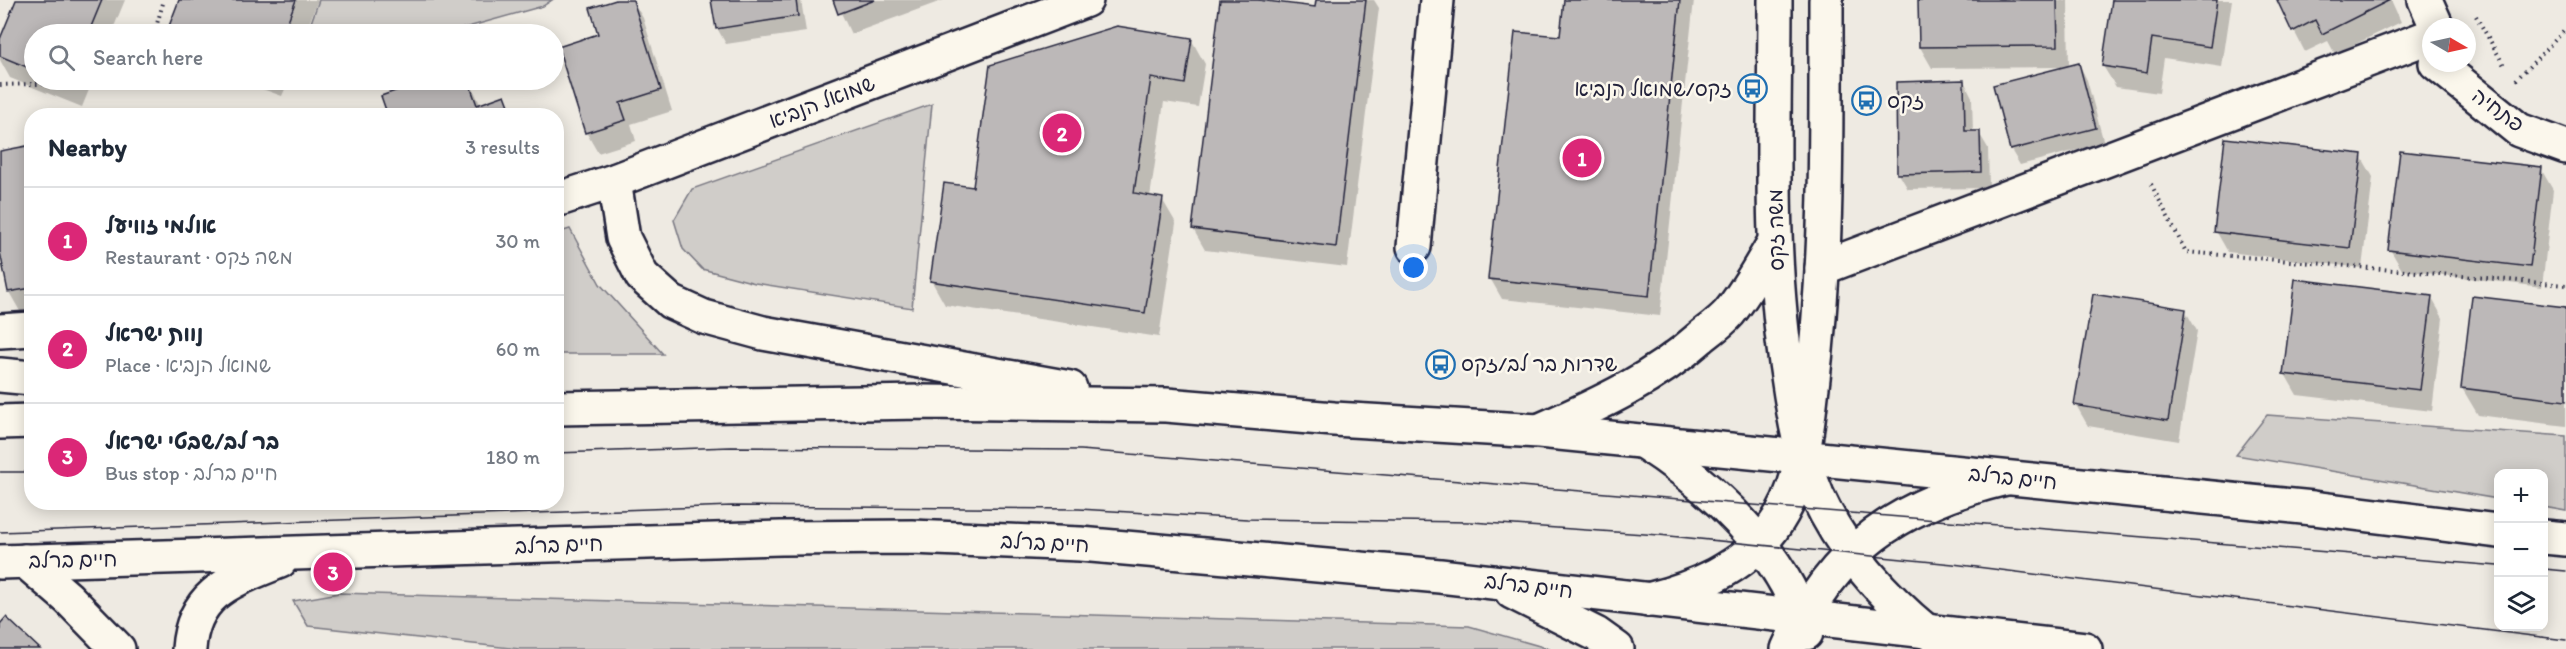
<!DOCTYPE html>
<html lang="en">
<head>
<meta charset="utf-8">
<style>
	body { margin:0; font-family:Itim,"Playpen Sans Hebrew",sans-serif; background:#f2f2f3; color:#1f2937 }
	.controls { position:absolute; right:18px; bottom:18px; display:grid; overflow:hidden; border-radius:12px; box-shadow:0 3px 15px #0003 }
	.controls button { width:54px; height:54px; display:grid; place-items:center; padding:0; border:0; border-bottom:2px solid #e0e1e3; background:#fff; color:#1f2937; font:30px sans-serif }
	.compass { position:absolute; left:2422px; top:18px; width:54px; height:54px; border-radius:50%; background:#fff; box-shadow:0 3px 15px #0003; rotate:99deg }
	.you { position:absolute; left:1414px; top:268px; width:21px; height:21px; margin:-15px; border:4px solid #fff; border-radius:50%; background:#1a73e8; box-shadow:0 0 0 9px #1a73e833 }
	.badge { display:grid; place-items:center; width:39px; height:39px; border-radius:50%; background:#db2777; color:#fff; font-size:20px; font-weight:700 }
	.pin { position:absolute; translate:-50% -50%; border:3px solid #fff; box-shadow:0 2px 6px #0006 }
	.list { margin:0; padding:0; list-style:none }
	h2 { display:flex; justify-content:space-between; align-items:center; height:78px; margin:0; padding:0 24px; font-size:26px }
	h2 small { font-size:20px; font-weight:400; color:#747a83 }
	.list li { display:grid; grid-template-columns:39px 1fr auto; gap:18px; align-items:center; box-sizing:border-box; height:108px; padding:0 24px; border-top:2px solid #e0e1e3 }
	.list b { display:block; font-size:22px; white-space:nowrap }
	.list p { margin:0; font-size:20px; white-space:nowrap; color:#747a83 }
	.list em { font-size:20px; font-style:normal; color:#747a83 }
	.icon { flex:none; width:33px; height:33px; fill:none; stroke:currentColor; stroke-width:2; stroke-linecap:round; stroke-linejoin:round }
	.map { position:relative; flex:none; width:2566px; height:649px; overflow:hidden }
	.search { position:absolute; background:#fff; box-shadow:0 3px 15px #0003; left:24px; top:24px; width:540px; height:66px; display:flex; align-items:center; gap:15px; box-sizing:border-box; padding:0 21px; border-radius:33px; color:#747a83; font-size:22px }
	.panel { position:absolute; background:#fff; box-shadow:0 3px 15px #0003; left:24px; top:108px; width:540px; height:402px; border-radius:24px }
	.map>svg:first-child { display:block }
	.green { fill:#d0cdc9; stroke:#797882; stroke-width:1.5 }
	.shadow { fill:#0003 }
	.building { fill:#bcb8b8; stroke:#22223b; stroke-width:1.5 }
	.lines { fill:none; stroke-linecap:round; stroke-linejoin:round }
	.minor-casing { stroke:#22223b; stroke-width:38 }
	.highway-casing { stroke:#22223b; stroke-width:38 }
	.path { stroke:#22223b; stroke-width:4; stroke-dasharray:1.5 4.5; stroke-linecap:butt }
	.minor { stroke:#fbf7ec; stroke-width:33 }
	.highway { stroke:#fbf7ec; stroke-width:33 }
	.tram { stroke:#22223b; stroke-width:1.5 }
	.labels { text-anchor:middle; stroke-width:5; stroke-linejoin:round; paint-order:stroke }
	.poi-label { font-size:21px; fill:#22223b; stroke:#fbf7ec; text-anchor:start }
	.street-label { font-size:21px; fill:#22223b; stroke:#fbf7ec }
</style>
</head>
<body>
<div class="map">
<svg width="2566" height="649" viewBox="0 0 2566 649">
	<rect width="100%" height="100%" fill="#eeeae2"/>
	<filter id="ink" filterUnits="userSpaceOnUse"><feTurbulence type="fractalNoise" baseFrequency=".0167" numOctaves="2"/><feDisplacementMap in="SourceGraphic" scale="12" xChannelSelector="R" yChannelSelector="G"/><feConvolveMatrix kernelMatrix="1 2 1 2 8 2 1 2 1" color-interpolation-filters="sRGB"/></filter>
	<g filter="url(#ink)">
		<g class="green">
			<path d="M319,0h233l-9,6 -100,28h-136z"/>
			<path d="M932,104l-20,204 -157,-25 -53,-14 -19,-20 -9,-29 18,-31z"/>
			<path d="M570,229l30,55 63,70h-106v-121z"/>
			<path d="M2267,415l299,21v75l-22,-4v-33h-46v25l-262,-44z"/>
			<path d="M339,593l1130,33 81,23h-1030l-212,-23 -15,-25z"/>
		</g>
		<g class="shadow">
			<path d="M18,0h107l-14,34h-77v46h59l-11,27 -72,-29 -10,-18v-17z"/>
			<path d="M180,0h138l-13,34h-137z"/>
			<path d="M621,0h11l11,18 29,93 -41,13 5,17 -38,12 -12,-21 14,-97z"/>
			<path d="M713,0h88l5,32 -80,12 -9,-16z"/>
			<path d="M835,0h109l-93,34z"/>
			<path d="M1221,0h26l69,8 1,-8h57l5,8 -32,259 -142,-17 -12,-21z"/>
			<path d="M1565,0h129l-34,316 -158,-17 -12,-21 71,-240z"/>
			<path d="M1919,0h149l1,67 10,-3 8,16 17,63 -84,22 -9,-15 -16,-64 70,-19 -133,1 -12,-21z"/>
			<path d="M2114,0h118l-10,67 -58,-9 -5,35 -43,-6 -13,-21z"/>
			<path d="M2278,0h113l10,22 -66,32 -7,-13 -23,11z"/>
			<path d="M1191,39l14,25 -7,43 -34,-5 -14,95 12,2 14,24 -17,114 -214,-32 -14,-25z"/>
			<path d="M237,80h52l-7,16z"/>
			<path d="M431,80h38l12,26 24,-9 10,19h-125l-7,-20z"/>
			<path d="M1964,81l8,16 1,36h6l9,15 1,40 -81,1 -9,-15z"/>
			<path d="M32,147v164l-11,2 -12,-21 -9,-48v-91z"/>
			<path d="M2361,156l12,21 -11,91 -134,-16 -12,-21z"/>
			<path d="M2541,169l12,21 -11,97 -140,-17 -12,-21z"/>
			<path d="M2431,297l12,21 -11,93 -135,-16 -12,-21z"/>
			<path d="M2566,309v117l-88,-11 -16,-27z"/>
			<path d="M2185,310l12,21 -18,110 -91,-15 -12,-21z"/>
		</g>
		<g class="building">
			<path d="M16,0h86l-14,34h-54v36l-34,-14v-17z"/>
			<path d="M179,0h117l-13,34h-117z"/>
			<path d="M616,0h17l28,90 -41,13 6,17 -41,13 -27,-86 40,-13 -8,-26z"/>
			<path d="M711,0h85l2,16 -82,13z"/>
			<path d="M833,0h42l-37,14z"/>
			<path d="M1220,0h38l57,7 1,-7h50l-30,247 -144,-18z"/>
			<path d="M1564,0h116l-31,296 -161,-17 27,-247 45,4z"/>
			<path d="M1918,0h139l1,46 -139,1z"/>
			<path d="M2112,0h105l-7,47 -58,-9 -5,35 -45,-7z"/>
			<path d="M2277,0h113l-68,34 -7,-14 -23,12z"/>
			<path d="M1117,26l75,12 -7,46 -34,-6 -17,115 29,5 -18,115 -215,-32 14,-98 29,4 17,-122z"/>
			<path d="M2079,63l17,65 -86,22 -17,-65z"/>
			<path d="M426,80h42l9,25 28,-10 8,21h-125l-7,-20z"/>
			<path d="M1964,80l1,51h15l1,41 -84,2 -1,-92z"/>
			<path d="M2225,138l137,16 -12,94 -136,-16z"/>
			<path d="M32,145v143l-24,4 -8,-40v-101z"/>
			<path d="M2400,151l142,16 -12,100 -142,-17z"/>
			<path d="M2295,279l137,17 -12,94 -137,-16z"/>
			<path d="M2093,294l93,15 -18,112 -94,-16z"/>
			<path d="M2472,296l94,11v94l-105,-13z"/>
			<path d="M6,617l34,32h-40v-25z"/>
		</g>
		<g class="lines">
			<defs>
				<g id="minor">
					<path d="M1775,0c0,126 -7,252 13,376 6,41 13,81 29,119 25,55 64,99 110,137"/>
					<path d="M2425,0l12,27"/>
					<path d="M2436,63l83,67 47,17"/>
					<path d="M556,200l58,-19 472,-181"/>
					<path d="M1414,247l23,-247"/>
					<path d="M1822,268l609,-232"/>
					<path d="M0,331l32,-2"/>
					<path d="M1642,441c67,43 144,112 164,192"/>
					<path d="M1648,600c46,-12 94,-31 124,-71 31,-42 34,-93 40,-142 16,-129 14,-258 14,-387"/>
					<path d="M1788,649c44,-101 113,-146 218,-171"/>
				</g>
				<g id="highway">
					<path d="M614,181l9,57 19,38 29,26 33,15 59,16 307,55"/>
					<path d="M0,375l32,3"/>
					<path d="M556,408l367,-6 243,3 168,14 205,12 774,77 185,23"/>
					<path d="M0,422l32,-1"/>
					<path d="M1543,429c57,-25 111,-50 158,-92 10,-8 20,-15 28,-24 18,-22 31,-46 45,-70"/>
					<path d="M2544,537l22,2"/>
					<path d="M25,561l43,37 50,51"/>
					<path d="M0,562l781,-24 131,-1 168,7 360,32 645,73"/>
					<path d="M1512,592l84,42 21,15"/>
					<path d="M189,649c4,-58 45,-69 91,-88"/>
				</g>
			</defs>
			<use href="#minor" class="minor-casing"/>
			<use href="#highway" class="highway-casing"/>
			<g class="path">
				<path d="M2476,16l29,51"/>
				<path d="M154,34l10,-34"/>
				<path d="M2516,80l50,-51"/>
				<path d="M0,85l68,-2 13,-3"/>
				<path d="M2151,184l35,68 380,33"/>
			</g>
			<use href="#minor" class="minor"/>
			<use href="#highway" class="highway"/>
			<g class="tram">
				<path d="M556,453l175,-6 350,3 1417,116"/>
				<path d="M0,472h32"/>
				<path d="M0,532l732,-26 347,3 168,10 224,3 188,13 294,29 613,76"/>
				<path d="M2544,569l22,2"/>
			</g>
		</g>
	</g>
	<defs>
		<symbol id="bus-ring" viewBox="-11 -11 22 22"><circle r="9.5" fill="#fbf7ec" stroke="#1f6fb2" stroke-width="1.5"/><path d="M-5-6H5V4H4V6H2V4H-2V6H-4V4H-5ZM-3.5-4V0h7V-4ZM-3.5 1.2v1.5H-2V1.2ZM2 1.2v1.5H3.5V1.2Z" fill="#1f6fb2"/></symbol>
	</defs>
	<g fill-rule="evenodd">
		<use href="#bus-ring" x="1736" y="72" width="33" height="33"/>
		<use href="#bus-ring" x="1850" y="84" width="33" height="33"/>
		<use href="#bus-ring" x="1424" y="348" width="33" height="33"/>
	</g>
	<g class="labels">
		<g class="poi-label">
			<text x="1732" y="96" text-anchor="end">זקס/שמואל הנביא</text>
			<text x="1887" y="108">זקס</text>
			<text x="1461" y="371">שדרות בר לב/זקס</text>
		</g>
		<g class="street-label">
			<text transform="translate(822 102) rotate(-21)" y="7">שמואל הנביא</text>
			<text transform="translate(2498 110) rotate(36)" y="7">פתחיה</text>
			<text transform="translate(1776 230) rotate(-91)" y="7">משה זקס</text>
			<text transform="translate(2013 478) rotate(6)" y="7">חיים ברלב</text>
			<text transform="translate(1045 543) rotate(3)" y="7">חיים ברלב</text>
			<text transform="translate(559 545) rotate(-2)" y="7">חיים ברלב</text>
			<text transform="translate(73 560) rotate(-1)" y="7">חיים ברלב</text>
			<text transform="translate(1529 586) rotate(7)" y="7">חיים ברלב</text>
		</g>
	</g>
</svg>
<div class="controls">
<button>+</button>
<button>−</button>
<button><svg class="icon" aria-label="layers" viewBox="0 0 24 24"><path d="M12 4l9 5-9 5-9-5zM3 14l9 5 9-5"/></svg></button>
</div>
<svg class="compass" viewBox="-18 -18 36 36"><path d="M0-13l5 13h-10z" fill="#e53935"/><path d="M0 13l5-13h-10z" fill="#747a83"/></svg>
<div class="you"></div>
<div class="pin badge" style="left:1582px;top:158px">1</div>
<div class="pin badge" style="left:1062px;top:133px">2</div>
<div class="pin badge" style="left:333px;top:572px">3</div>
<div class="search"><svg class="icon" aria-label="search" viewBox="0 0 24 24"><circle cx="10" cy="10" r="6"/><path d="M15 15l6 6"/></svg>Search here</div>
<section class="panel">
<h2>Nearby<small>3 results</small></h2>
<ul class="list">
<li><span class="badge">1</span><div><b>אולמי זוויעל</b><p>Restaurant · משה זקס</p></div><em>30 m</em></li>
<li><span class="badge">2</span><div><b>נוות ישראל</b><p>Place · שמואל הנביא</p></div><em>60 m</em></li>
<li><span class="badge">3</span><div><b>בר לב/שבטי ישראל</b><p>Bus stop · חיים ברלב</p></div><em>180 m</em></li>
</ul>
</section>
</div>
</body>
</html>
